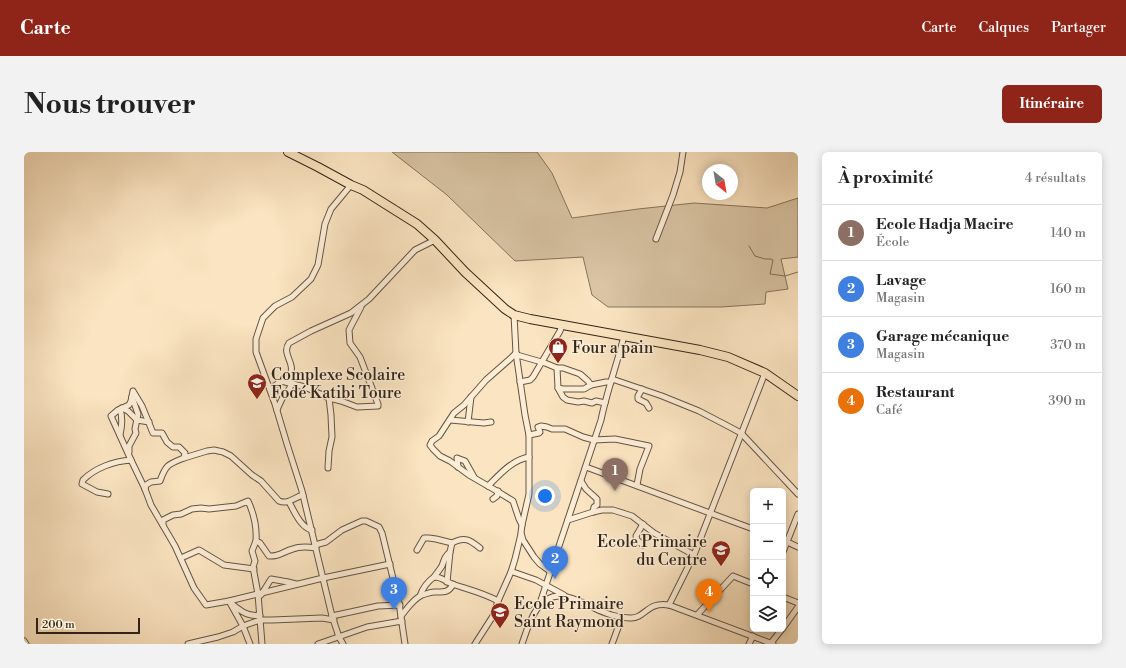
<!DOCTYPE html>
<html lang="fr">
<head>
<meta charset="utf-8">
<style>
	body { margin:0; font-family:"Libre Bodoni",serif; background:#f2f2f2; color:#222 }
	.controls { position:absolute; right:12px; bottom:12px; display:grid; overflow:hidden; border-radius:6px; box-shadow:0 2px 10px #0003 }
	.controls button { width:36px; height:36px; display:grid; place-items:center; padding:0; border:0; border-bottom:1px solid #e0e0e0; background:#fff; color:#222; font:20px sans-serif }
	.compass { position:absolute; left:678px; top:12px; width:36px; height:36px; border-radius:50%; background:#fff; box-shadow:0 2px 10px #0003; rotate:149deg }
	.scale { position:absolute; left:12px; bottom:10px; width:104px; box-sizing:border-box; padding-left:4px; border:2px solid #322518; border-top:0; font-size:11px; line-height:14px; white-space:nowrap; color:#322518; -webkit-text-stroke:3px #fcedd7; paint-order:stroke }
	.you { position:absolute; left:521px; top:344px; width:14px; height:14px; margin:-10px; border:3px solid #fff; border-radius:50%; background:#1a73e8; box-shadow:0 0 0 6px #1a73e833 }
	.badge { display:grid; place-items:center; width:26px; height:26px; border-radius:50%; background:#8f2418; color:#fff; font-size:13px; font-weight:700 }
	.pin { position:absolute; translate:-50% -33px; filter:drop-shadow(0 1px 2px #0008) }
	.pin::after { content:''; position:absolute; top:21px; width:14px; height:12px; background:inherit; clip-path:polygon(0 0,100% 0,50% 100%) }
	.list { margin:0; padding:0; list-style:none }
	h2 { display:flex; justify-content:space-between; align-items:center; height:52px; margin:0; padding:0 16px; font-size:17px }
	h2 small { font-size:13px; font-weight:400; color:#767676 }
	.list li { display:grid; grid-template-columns:26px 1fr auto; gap:12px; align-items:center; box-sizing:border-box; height:56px; padding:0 16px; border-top:1px solid #e0e0e0 }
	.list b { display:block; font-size:15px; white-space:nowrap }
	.list p { margin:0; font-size:13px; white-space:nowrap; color:#767676 }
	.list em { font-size:13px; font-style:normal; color:#767676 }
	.icon { flex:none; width:22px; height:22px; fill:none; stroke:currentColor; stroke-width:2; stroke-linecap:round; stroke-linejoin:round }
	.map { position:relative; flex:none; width:774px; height:492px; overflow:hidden; border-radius:6px }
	header { display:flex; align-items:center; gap:24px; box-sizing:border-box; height:56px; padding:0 20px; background:#8f2418; color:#fff }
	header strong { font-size:19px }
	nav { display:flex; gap:22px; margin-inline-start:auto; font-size:14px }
	.intro { display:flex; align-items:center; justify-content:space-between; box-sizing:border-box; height:96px; padding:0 24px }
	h1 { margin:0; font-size:28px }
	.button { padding:10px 18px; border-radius:6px; background:#8f2418; color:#fff; font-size:14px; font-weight:700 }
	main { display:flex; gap:24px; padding:0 24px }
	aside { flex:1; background:#fff; border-radius:6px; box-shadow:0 2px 10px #0003 }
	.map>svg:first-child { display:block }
	.green { fill:#d9c4a4; stroke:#86745e }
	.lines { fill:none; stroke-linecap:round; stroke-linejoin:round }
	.stream { stroke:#82715b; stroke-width:1 }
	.minor-casing { stroke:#645542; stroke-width:7 }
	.highway-casing { stroke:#322518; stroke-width:10 }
	.minor { stroke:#fcedd7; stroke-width:5 }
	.highway { stroke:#fbe4c1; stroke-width:8 }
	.labels { text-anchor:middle; stroke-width:3; stroke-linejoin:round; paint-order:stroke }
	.poi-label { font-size:16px; fill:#322518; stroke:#fcedd7; text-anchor:start }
</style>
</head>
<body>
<header>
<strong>Carte</strong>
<nav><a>Carte</a><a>Calques</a><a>Partager</a></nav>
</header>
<div class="intro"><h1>Nous trouver</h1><a class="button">Itinéraire</a></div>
<main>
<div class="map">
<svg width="774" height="492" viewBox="0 0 774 492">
	<rect width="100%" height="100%" fill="#fbe4c1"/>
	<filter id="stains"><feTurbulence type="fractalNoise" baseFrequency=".005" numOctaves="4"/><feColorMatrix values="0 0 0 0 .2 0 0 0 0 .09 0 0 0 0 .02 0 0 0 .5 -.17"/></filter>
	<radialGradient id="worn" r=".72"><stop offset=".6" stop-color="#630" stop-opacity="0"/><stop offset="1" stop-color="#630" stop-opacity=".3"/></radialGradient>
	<path class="green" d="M368,0h145l15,21 20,45 66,-9 56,-6 73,5 31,-10v59l-17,2 7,30 -22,3 -1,12 -44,3h-113l-16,-12 -9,-38 -68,4 -68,-66z"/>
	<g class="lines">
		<path class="stream" d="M725,94l6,10 10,3h6l2,1 -3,14 15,2 13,-4"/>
		<defs>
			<g id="minor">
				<path d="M632,87l17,-44 7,-23 3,-20"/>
				<path d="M490,163l2,38 9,62 4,20v59l-7,31 -1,8 2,7 11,17 6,7 11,8"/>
				<path d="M492,201l-6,6 -24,21 -22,25 -10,8 -15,23 -7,5 -2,4 3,4 7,7 10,5 19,14 26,15 18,11 6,18 3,6"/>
				<path d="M493,203l28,8 12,5h6l17,6 8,7 3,4"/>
				<path d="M533,216l1,20 5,9 4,3 11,2 6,-1 8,2 4,-2 9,2"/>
				<path d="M588,227l50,17 37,15 25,13 17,9 57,61"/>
				<path d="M257,229l24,6 24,11 12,3 16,6 21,-1v-2l-18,-47 -10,-14 -1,-13 12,-23"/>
				<path d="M496,230l10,-2 3,-3 27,-46 2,-6"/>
				<path d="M534,236l5,1h21l7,-4 15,-3h5"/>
				<path d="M246,237l20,-14c6,-12 -9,-21 -1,-32l22,-12 40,-18 18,-14 46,-49 20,-10"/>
				<path d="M618,237l-4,7v3l8,4 3,5"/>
				<path d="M98,256l6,3 9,9 12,2"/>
				<path d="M253,258c2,-5 4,-9 6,-13 6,-8 11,-11 7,-22"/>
				<path d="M426,268l34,3 7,-1"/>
				<path d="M444,270l3,-25"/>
				<path d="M96,283c2,-9 3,-17 0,-26"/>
				<path d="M505,283l10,-2 1,-1 -2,-5 3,-1 6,1 5,2h13l18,8 11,3 21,-1 34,7 -9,23 -3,16"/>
				<path d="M105,300v-6l7,-13 -1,-4 3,-15 -6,-17"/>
				<path d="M107,308l-20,-44 7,-6 11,-5 2,-4 2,-10 9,15 11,27h9l5,9 6,5h6l6,6 -1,5 23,-7 7,-1 9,2 8,4 21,19 9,6 18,20c9,4 16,-4 24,-6"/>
				<path d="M434,315l-1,-9 8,3 9,16"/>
				<path d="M562,315l167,62"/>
				<path d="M304,316l1,-17 3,-14 -1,-22 -2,-17"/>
				<path d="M557,329l5,8 11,10v6l-3,2 -1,5"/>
				<path d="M464,334c12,-12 24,-26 41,-29"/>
				<path d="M121,337l1,-4 5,-3 9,-1c6,-17 9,-17 24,-23"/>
				<path d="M84,342l-11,-2 -15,-8 1,-4c12,-12 31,-19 48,-20l14,29 6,16 24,41 19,42 12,17 23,-4 94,-23 67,-14"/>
				<path d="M469,347l4,-3 1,-5"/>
				<path d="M265,350c5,9 12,26 23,28"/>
				<path d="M544,368l25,-8 9,-2h11l19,6 22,17 40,22"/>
				<path d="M619,372l-7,12 1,4 6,5"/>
				<path d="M139,373v-5l10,-5 8,-1 11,-5 9,-1 8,1 27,-3 12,-5c6,13 9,26 8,40"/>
				<path d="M497,382l-6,25 -4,13h2l23,8 28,15"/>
				<path d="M759,388l15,7"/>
				<path d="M291,393l11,-3 16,-12 20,-9h4l13,6 3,6 17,70 6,41"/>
				<path d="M393,398l7,-12h5l7,1 16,4c13,-7 18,-3 28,5"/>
				<path d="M759,400l15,-38"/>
				<path d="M157,406l18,-8 25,15 30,4"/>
				<path d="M410,425c3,-4 6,-8 8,-11 2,-6 3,-10 8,-14"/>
				<path d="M423,430l3,-30 2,-9"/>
				<path d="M237,443l10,-16 17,3 8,2"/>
				<path d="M396,444c3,-9 7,-14 14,-19 8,0 11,4 18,7 15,5 32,9 46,17"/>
				<path d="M759,445l15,6"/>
				<path d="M516,451l61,-183c6,-29 16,-56 23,-84"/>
				<path d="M645,453l25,-50 71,-182"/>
				<path d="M673,463l36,-39 20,8"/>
				<path d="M308,464l46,-10 22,-1"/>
				<path d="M377,464c6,-7 12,-17 21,-21 4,-1 8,-3 12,-3 9,0 15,1 19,-8"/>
				<path d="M759,476l15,-21"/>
				<path d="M0,489l2,3"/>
				<path d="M747,491l11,-14"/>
				<path d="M164,492l30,-7 15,-5 10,-6 17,-6h12l50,-2 12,2"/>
				<path d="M226,492l-7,-18 -14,-25c8,8 19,17 31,14"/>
				<path d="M238,492l-4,-50 -5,-27 2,-6 -3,-10 4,-10 4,2 9,13c10,1 15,-5 24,-7 7,-3 16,-2 23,-1"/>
				<path d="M294,492l49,-17 35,-6"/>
				<path d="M319,492l-4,-7 -7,-21 -30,-125 -15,-47 -12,-40 -19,-52v-13l7,-21 12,-12 17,-9 19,-18 7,-14 7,-41 6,-15 20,-24"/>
				<path d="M451,492l18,-28 5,-15 13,-29"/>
				<path d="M498,492c7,-21 16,-54 45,-47 10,2 21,8 31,13 10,4 20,8 32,8 15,1 17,-17 39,-13l104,39"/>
				<path d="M588,492l10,-27"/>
				<path d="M725,492l4,-8"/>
			</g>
			<path id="highway" d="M264,0l30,15 33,18 12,5 54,34 18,16 30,32 40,37 9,6 16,4 170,31 28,7 37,16 33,23"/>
		</defs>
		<use href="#minor" class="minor-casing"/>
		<use href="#highway" class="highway-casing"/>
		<use href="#minor" class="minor"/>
		<use href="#highway" class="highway"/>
	</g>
	<defs>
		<symbol id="shop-pin" viewBox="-11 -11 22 30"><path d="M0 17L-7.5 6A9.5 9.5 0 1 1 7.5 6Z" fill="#8f2418" stroke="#fcedd7"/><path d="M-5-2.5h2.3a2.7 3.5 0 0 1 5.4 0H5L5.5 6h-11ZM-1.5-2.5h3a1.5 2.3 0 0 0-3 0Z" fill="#fff"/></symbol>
		<symbol id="school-pin" viewBox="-11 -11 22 30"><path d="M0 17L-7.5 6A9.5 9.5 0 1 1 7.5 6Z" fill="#8f2418" stroke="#fcedd7"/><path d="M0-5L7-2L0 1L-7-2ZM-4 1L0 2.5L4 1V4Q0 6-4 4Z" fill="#fff"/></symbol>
	</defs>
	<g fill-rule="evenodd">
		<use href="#shop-pin" x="523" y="184" width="22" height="30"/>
		<use href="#school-pin" x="222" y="220" width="22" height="30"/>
		<use href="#school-pin" x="686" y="387" width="22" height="30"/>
		<use href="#school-pin" x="465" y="449" width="22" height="30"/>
	</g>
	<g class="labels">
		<g class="poi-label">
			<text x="548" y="201">Four a pain</text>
			<text x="247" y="228">Complexe Scolaire<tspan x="247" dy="18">Fodé Katibi Toure</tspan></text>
			<text x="683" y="395" text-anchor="end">Ecole Primaire<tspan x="683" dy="18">du Centre</tspan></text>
			<text x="490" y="457">Ecole Primaire<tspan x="490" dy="18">Saint Raymond</tspan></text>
		</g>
	</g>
	<rect width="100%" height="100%" filter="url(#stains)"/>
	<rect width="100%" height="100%" fill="url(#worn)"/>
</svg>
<div class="controls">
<button>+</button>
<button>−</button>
<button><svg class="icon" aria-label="locate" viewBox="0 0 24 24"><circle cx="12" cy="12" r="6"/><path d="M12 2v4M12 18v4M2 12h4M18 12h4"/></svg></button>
<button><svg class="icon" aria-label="layers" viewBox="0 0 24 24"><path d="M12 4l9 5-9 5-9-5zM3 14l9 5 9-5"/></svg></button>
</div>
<svg class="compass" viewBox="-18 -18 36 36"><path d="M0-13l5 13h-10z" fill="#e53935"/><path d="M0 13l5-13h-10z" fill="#767676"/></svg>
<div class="scale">200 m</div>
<div class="you"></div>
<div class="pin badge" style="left:591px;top:339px;background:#8d6e63">1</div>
<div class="pin badge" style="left:531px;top:427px;background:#3f7fe0">2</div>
<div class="pin badge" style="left:370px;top:458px;background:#3f7fe0">3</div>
<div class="pin badge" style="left:685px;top:460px;background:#e8710a">4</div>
</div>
<aside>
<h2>À proximité<small>4 résultats</small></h2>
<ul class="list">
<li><span class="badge" style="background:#8d6e63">1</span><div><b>Ecole Hadja Macire</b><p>École</p></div><em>140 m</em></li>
<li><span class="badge" style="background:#3f7fe0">2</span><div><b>Lavage</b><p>Magasin</p></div><em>160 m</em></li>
<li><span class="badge" style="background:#3f7fe0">3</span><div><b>Garage mécanique</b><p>Magasin</p></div><em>370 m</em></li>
<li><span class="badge" style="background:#e8710a">4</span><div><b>Restaurant</b><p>Café</p></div><em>390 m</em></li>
</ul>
</aside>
</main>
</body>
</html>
